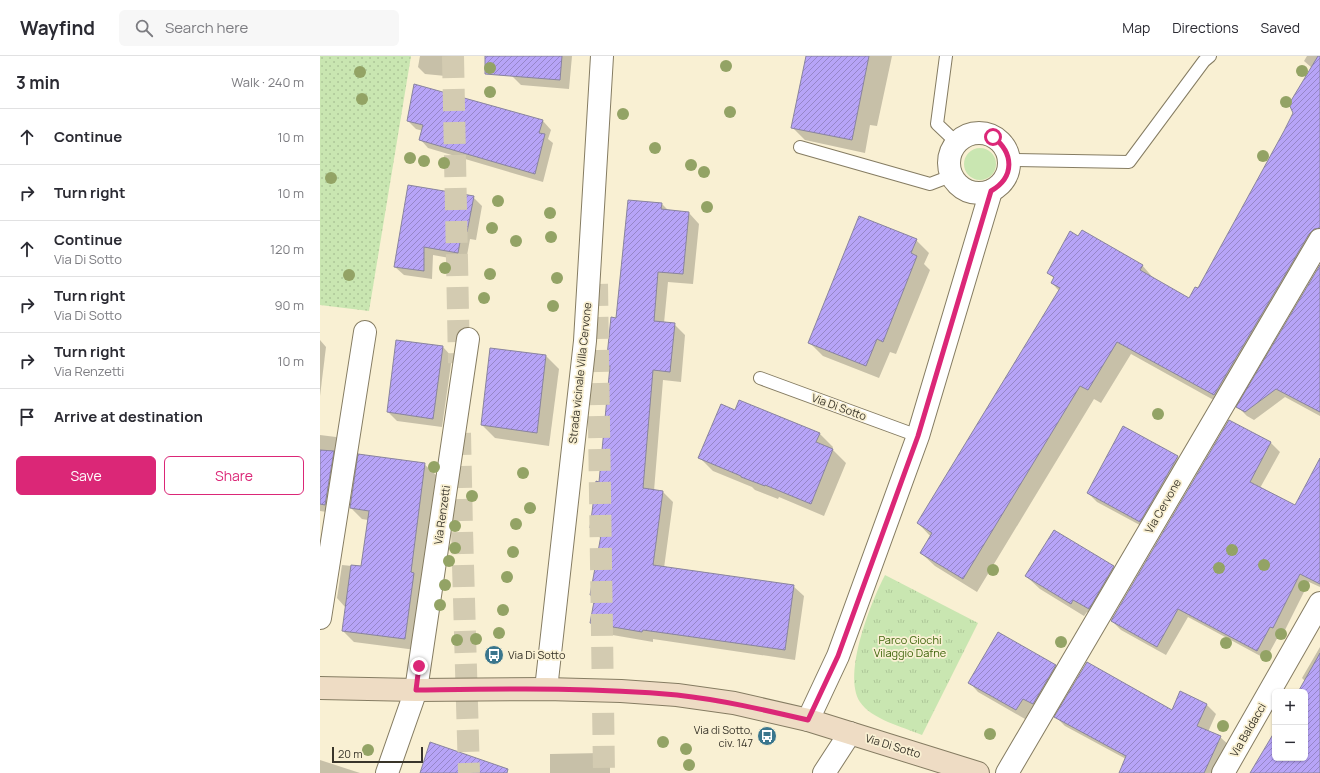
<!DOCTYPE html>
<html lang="en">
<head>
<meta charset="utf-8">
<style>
	body { margin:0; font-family:Manrope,sans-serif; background:#f7f7f7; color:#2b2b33 }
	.controls { position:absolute; right:12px; bottom:12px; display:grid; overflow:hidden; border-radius:6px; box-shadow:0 1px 3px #0004 }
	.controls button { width:36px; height:36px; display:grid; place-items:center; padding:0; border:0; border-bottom:1px solid #e1e1e2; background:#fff; color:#2b2b33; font:20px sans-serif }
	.scale { position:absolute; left:12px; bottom:10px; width:91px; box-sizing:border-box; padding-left:4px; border:2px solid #39352a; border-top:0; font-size:11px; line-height:14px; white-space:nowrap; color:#39352a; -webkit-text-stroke:3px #f9f0d3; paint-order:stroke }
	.stop { position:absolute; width:12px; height:12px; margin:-9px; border:3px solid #db2777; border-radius:50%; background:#fff }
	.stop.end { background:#db2777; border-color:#fff; box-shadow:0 1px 4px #0008 }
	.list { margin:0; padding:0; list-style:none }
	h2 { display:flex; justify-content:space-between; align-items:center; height:52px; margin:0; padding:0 16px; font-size:17px }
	h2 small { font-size:13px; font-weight:400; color:#7c7c81 }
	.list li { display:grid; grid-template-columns:26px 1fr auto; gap:12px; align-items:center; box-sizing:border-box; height:56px; padding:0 16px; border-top:1px solid #e1e1e2 }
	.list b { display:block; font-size:15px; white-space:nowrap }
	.list p { margin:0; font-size:13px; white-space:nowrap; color:#7c7c81 }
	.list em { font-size:13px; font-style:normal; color:#7c7c81 }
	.actions { display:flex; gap:8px; padding:12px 16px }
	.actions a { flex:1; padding:9px 0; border:1px solid #db2777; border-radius:6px; text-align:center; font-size:14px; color:#db2777 }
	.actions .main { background:#db2777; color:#fff }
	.icon { flex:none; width:22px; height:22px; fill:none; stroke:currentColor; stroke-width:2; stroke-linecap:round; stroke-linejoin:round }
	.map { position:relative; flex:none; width:1000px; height:717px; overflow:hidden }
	header { display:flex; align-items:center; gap:24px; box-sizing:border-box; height:56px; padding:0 20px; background:#fff; border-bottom:1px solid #e1e1e2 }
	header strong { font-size:19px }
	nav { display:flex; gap:22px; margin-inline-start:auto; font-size:14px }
	.search { width:280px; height:36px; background:#f7f7f7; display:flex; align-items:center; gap:10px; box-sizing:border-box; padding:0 14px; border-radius:6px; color:#7c7c81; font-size:15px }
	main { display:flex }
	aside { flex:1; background:#fff }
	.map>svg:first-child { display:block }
	.grass { fill:url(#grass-dots) }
	.park { fill:url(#park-tufts) }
	.garden { fill:#c9e6b1 }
	.shadow { fill:#0003 }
	.building { fill:url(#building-hatch); stroke:#89849e }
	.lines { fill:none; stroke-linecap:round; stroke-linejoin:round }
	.highway-tunnel { stroke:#d3cbb1; stroke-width:22; stroke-dasharray:22 11; stroke-linecap:butt }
	.lane-casing { stroke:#857c62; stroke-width:14 }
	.street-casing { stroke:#857c62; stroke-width:24 }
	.secondary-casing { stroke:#857c62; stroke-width:24 }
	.lane { stroke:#fff; stroke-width:12 }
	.street { stroke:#fff; stroke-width:22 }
	.secondary { stroke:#eedcc4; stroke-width:22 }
	.tree { fill:#93a365 }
	.route { stroke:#db2777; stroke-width:5 }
	.labels { text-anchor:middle; stroke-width:3.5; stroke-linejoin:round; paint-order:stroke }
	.street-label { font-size:11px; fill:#39352a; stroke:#f9f0d3 }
	.park-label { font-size:11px; fill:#3f640b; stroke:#f9f0d3 }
	.poi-label { font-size:11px; fill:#39352a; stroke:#f9f0d3; text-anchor:start }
</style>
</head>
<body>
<header>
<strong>Wayfind</strong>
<div class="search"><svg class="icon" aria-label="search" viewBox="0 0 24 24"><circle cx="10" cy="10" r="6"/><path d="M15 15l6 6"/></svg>Search here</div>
<nav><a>Map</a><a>Directions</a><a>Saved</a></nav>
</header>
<main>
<aside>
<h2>3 min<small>Walk · 240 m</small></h2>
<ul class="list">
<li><svg class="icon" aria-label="ahead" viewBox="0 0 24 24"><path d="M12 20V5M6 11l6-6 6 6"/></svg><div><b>Continue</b></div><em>10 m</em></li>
<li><svg class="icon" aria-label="right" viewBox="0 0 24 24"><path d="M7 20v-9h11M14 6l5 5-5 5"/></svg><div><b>Turn right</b></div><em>10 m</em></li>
<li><svg class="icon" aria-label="ahead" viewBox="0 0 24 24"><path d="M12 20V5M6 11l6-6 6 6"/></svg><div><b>Continue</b><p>Via Di Sotto</p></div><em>120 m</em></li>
<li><svg class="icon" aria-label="right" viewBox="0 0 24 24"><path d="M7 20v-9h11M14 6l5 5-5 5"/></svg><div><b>Turn right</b><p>Via Di Sotto</p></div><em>90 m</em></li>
<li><svg class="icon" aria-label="right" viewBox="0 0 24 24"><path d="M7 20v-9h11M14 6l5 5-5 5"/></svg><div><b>Turn right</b><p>Via Renzetti</p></div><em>10 m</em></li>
<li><svg class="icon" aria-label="arrive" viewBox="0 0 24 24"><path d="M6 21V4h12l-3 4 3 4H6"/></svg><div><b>Arrive at destination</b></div></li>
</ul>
<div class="actions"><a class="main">Save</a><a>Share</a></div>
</aside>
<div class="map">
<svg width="1000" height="717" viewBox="0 0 1000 717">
	<defs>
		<pattern id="grass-dots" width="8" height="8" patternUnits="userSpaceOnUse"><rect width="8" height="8" fill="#c9e6b1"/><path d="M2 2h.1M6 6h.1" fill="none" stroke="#adc698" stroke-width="1.8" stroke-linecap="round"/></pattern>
		<pattern id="park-tufts" width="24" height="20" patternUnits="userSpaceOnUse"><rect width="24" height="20" fill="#c9e6b1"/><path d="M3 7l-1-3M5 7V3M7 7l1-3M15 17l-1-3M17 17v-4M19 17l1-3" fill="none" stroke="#adc698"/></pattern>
		<pattern id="building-hatch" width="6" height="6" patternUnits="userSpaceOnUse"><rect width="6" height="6" fill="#b7a4f7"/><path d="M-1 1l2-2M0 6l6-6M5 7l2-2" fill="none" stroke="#9686c8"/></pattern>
	</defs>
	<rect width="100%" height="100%" fill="#f9f0d3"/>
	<path class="grass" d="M0,0h91l-42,255 -49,-6z"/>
	<path class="park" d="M565,519l93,48 -56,112c-19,-8 -51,-16 -62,-33 -18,-28 11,-100 25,-127z"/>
	<circle class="garden" cx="660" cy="108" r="16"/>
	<g class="shadow">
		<path d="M100,0h38l-2,21 -31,-3 -7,-7z"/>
		<path d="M193,0h59l-3,33 -48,-4 -9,-9z"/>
		<path d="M487,0h85l-15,70 -7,-1 -5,28 -60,-13 -13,-13z"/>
		<path d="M987,0h13v170l-92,182 -97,-54 -30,49 -7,-4 -117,193 -42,-26 -14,-13 10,-16 -13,-14 141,-232 -7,-8 2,-4 -6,-7 31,-35 63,28 13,15 34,20 9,-11 96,-176 18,-45 -8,-7z"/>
		<path d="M95,29l128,36 8,9 -3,9 5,4 -10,39 -115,-34 -8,-9 3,-8 -7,-2 -8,-8z"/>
		<path d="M153,141l9,9 -6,34 -6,-1 -4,22 -33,-6 -1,24 -28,-4 -9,-8z"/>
		<path d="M342,148l7,7 20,2 10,11 -6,60 -25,-2 -4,41 10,1 11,11 -4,47 -18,-2 -9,111 9,1 10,10 -9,66 129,18 11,10 -9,64 -142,-21v3l-52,-9 -10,-10 4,-24 -4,-4 10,-56 -10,-11 9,-45 11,-114 -4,-4 10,-46z"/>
		<path d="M596,184l13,13 -5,11 6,6 -34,84 -6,-2 -11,26 -56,-22 -13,-13z"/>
		<path d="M1000,210v150l-35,-19 -31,23 -7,-4 -9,-9z"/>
		<path d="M0,284l6,7 -6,49z"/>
		<path d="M123,291l9,10 -10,70 -45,-6 -9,-9z"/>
		<path d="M226,300l13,13 -10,77 -54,-8 -13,-13z"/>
		<path d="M416,355l84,23 13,13 -1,2 14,14 -22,53 -45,-19 -1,2 -23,-9 -3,-3 -39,-16 -13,-13z"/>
		<path d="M909,365l42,22 9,9 -20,36 35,18 25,-46v127l-11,-5 -27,54 -3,-1 -13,24 -78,-42 -22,38 -45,-25 -9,-9z"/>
		<path d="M803,372l55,29 9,9 -38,64 -52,-28 -9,-9z"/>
		<path d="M0,379l16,2 9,9 -11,67 -14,-2z"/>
		<path d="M104,408l12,11 -14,107 -6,68 -62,-8 -11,-11 3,-23 -9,-10 5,-33 20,2 6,-47 -6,-1 -11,-11z"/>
		<path d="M793,511l13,13 -24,41 -15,-9 -3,4 -44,-27 -14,-13z"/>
		<path d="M1000,591v126h-69l24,-41v26h30v-66h-6l6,-11 -3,-3z"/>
		<path d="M735,610l9,9 -22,38 -10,-6 -7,12 -47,-27 -9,-10z"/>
		<path d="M861,637l26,12 9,9 -8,18 12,5 10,9 -13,27h-97l6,-14 -61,-33 -9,-9 116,-6z"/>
		<path d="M281,697l9,9v11h-60v-19z"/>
		<path d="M0,704l40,13h-40z"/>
	</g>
	<g class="building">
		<path d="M165,0h77l-2,24 -75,-6z"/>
		<path d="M486,0h63l-17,84 -61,-12z"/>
		<path d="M998,0h2v172l-6,1 -5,5 -95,161 -97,-53 -29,48 -8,-4 -117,193 -43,-26 12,-20 -15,-10 143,-235 -9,-5 3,-6 -7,-4 23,-42 8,5 4,-6 61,35 -3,5 49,28 6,-11 3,1 86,-157 9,-18 -4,-9z"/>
		<path d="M94,28l129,36 -4,13 6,1 -10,40 -116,-34 4,-15 -16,-4z"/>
		<path d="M88,129l66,11 -7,36 -5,-1 -4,22 -34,-6v24l-30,-4z"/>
		<path d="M308,144l34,3 -1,6 28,3 -6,62 -25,-2 -4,49 21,2 -5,49 -17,-2 -10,118 20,3 -10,74 141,20 -9,65 -142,-20 -1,2 -52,-9 5,-27 -5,-1 12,-65 -12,-2 6,-47 3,1 11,-116h-4l5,-49 5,1z"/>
		<path d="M539,160l58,23 -6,14 6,3 -34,86 -6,-3 -11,27 -58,-23z"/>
		<path d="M1000,209v147l-44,-23 -31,23 -9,-5z"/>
		<path d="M76,284l47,6 -10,73 -46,-7z"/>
		<path d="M170,292l56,7 -9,78 -56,-8z"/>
		<path d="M419,344l81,33 -4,9 17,7 -22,55 -46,-19v1l-24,-9v-1l-43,-18 23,-54 14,6z"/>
		<path d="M909,364l42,22 -21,40 45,23 25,-47v126l-20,-10 -27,54 -3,-1 -13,24 -79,-42 -21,38 -46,-26z"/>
		<path d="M803,370l55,30 -38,66 -53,-29z"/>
		<path d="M0,394l14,1 -9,54 -5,-1z"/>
		<path d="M38,398l67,9 -14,109 3,1 -9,66 -63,-8 9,-66 10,1 8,-55 -19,-3z"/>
		<path d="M734,474l60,36 -25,43 -16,-9 -2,4 -46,-28z"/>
		<path d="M678,576l58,33 -23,39 -10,-5 -7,11 -48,-27z"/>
		<path d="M1000,597v120h-70l25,-42v27h30v-66h-7z"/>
		<path d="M767,606l85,48 8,-19 27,13 -10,22 24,10 -17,37h-85l7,-17 -72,-39z"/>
		<path d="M110,686l78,27 -1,4h-87z"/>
	</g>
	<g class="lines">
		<g class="highway-tunnel">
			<path d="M133,0l6,307"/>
			<path d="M277,228l7,489"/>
			<path d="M140,377l2,97 7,243"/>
		</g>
		<defs>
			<g id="lane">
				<path d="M626,0l-9,68 20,19"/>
				<path d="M480,91l130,37 21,-8"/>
				<path d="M689,104l120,2 75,-101 6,-5"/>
				<path d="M440,322l158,58"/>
			</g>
			<g id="street">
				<circle cx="659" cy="107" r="30"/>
				<path d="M0,562l45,-286"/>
				<path d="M226,633l39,-348 17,-285"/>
				<path d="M488,664l30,-64 80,-220 73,-245"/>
				<path d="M67,717l29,-83 52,-351"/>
				<path d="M504,717l26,-40"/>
				<path d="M687,717l313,-533"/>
				<path d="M903,717l97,-170"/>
			</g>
			<path id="secondary" d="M0,632l96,2 130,-1 75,2 56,4 57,8 74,17 170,53"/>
		</defs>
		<use href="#lane" class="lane-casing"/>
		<use href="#street" class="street-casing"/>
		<use href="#secondary" class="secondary-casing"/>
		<use href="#lane" class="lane"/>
		<use href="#street" class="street"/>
		<use href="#secondary" class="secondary"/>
	</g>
	<g class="tree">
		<circle cx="406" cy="10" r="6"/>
		<circle cx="170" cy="12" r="6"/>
		<circle cx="982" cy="15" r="6"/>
		<circle cx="40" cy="16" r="6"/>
		<circle cx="170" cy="36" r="6"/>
		<circle cx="42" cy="43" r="6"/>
		<circle cx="966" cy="46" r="6"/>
		<circle cx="410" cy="56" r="6"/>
		<circle cx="303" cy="58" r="6"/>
		<circle cx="335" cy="92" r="6"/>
		<circle cx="943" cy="100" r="6"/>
		<circle cx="90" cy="102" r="6"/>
		<circle cx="104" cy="105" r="6"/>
		<circle cx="124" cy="107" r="6"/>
		<circle cx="371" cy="109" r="6"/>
		<circle cx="384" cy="116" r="6"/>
		<circle cx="11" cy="122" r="6"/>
		<circle cx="178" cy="145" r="6"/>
		<circle cx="387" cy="151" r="6"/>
		<circle cx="230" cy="157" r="6"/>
		<circle cx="172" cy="172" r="6"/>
		<circle cx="231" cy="181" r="6"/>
		<circle cx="196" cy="185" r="6"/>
		<circle cx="125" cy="212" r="6"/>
		<circle cx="170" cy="218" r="6"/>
		<circle cx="29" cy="219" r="6"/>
		<circle cx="237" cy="222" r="6"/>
		<circle cx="164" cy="242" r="6"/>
		<circle cx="233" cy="250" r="6"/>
		<circle cx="838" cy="358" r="6"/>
		<circle cx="114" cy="411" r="6"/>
		<circle cx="203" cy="417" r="6"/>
		<circle cx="152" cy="440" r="6"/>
		<circle cx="210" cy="452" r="6"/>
		<circle cx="196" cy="468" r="6"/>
		<circle cx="135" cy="470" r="6"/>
		<circle cx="135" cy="492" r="6"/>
		<circle cx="912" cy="494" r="6"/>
		<circle cx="193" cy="496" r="6"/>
		<circle cx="129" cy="505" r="6"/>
		<circle cx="944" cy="509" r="6"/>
		<circle cx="899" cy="512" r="6"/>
		<circle cx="673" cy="514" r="6"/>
		<circle cx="187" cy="521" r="6"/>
		<circle cx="125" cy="529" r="6"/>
		<circle cx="984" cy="530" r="6"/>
		<circle cx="120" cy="549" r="6"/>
		<circle cx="183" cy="554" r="6"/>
		<circle cx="179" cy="577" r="6"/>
		<circle cx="961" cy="578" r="6"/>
		<circle cx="156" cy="583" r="6"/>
		<circle cx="137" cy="584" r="6"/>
		<circle cx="741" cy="586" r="6"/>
		<circle cx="906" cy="587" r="6"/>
		<circle cx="946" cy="600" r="6"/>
		<circle cx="903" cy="670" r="6"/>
		<circle cx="670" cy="678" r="6"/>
		<circle cx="343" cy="686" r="6"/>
		<circle cx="366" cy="693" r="6"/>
		<circle cx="48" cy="694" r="6"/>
		<circle cx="369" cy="709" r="6"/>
	</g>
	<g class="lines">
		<path class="route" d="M99,610l-3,24c87,-1 174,-3 261,5 45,5 88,15 131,25l30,-64 80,-220 73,-245c24,-14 23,-38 2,-54"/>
	</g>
	<defs>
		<symbol id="bus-disc" viewBox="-11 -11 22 22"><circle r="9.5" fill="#3a768d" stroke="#f9f0d3"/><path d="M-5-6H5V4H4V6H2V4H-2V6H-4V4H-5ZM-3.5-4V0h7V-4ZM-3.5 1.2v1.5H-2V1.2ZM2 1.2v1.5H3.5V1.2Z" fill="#fff"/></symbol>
	</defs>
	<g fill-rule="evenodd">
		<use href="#bus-disc" x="163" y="588" width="22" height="22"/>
		<use href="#bus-disc" x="436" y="669" width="22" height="22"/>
	</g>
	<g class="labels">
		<g class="street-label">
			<text transform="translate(260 317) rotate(-84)" y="4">Strada vicinale Villa Cervone</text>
			<text transform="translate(519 351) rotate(20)" y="4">Via Di Sotto</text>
			<text transform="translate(843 450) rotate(-60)" y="4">Via Cervone</text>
			<text transform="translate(122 459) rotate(-82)" y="4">Via Renzetti</text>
			<text transform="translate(928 674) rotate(-60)" y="4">Via Baldacci</text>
			<text transform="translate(573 690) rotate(17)" y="4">Via Di Sotto</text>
		</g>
		<g class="park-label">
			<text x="590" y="588">Parco Giochi<tspan x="590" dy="13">Vilaggio Dafne</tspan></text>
		</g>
		<g class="poi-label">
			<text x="188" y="603">Via Di Sotto</text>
			<text x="433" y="678" text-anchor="end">Via di Sotto,<tspan x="433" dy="13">civ. 147</tspan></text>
		</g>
	</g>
</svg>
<div class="controls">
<button>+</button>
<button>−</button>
</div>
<div class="scale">20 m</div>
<div class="stop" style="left:673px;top:81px"></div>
<div class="stop end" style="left:99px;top:610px"></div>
</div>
</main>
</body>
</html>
